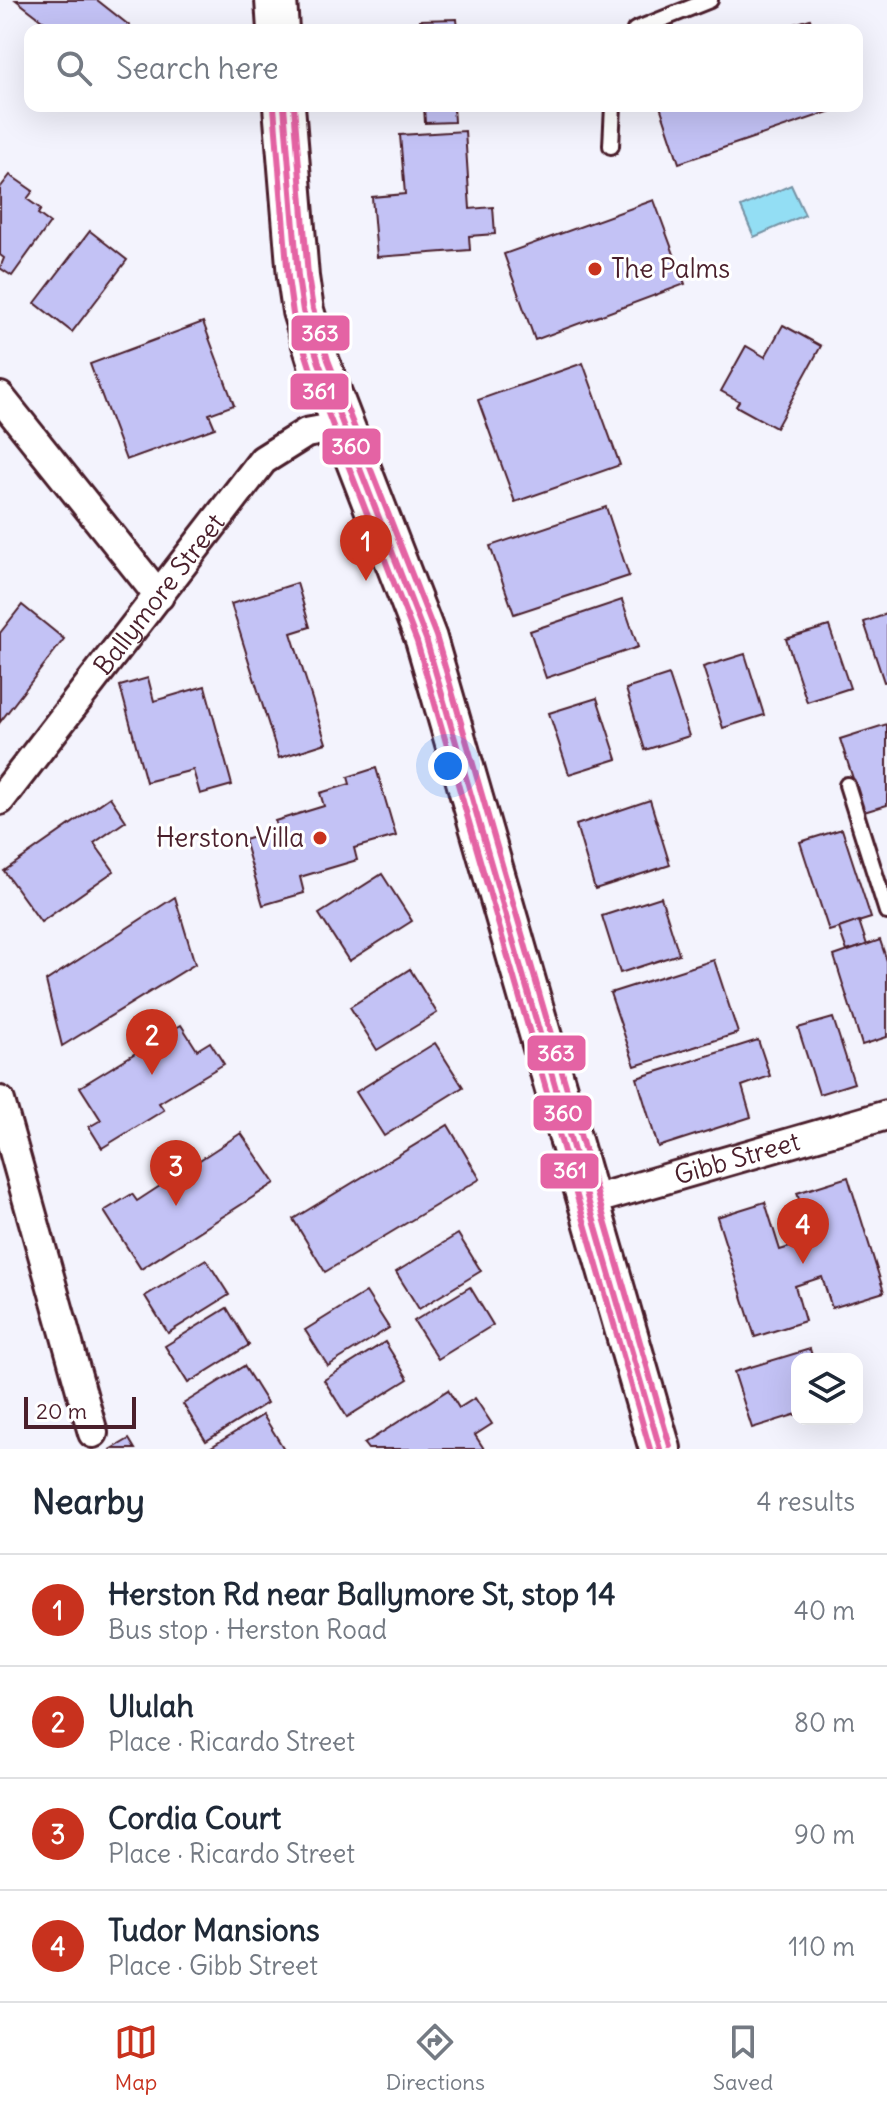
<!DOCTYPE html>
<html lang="en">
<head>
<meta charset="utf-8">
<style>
	body { margin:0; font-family:Delius,sans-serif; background:#f2f2f3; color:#1f2937 }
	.controls { position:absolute; right:24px; bottom:24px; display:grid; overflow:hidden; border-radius:16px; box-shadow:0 8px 32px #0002 }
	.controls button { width:72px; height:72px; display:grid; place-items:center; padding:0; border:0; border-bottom:2px solid #e0e1e3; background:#fff; color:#1f2937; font:40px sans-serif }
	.scale { position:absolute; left:24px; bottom:20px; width:112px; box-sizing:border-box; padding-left:8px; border:4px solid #4a1f2b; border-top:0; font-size:22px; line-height:28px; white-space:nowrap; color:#4a1f2b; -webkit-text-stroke:6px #fff; paint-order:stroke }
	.you { position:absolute; left:448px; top:766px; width:28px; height:28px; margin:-20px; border:6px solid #fff; border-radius:50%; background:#1a73e8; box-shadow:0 0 0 12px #1a73e833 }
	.badge { display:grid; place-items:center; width:52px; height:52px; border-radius:50%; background:#c8321e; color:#fff; font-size:26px; font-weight:700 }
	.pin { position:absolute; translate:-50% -66px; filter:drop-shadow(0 2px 4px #0008) }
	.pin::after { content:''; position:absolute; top:42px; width:28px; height:24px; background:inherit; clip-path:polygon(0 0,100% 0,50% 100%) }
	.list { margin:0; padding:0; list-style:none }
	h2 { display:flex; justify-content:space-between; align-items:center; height:104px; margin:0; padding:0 32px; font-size:34px }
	h2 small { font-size:26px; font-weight:400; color:#747a83 }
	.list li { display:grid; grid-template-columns:52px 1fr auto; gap:24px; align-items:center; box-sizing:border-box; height:112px; padding:0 32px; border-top:2px solid #e0e1e3 }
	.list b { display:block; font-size:30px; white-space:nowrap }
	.list p { margin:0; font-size:26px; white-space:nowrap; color:#747a83 }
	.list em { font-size:26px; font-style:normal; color:#747a83 }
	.icon { flex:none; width:44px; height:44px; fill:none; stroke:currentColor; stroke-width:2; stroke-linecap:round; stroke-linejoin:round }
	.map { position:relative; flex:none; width:887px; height:1449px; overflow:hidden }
	.search { position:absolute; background:#fff; box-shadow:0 8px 32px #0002; left:24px; right:24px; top:24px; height:88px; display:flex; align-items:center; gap:20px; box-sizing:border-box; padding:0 28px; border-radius:16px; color:#747a83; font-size:30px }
	.sheet { height:552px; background:#fff }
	nav { display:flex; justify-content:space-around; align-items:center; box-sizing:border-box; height:112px; border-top:2px solid #e0e1e3; background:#fff; font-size:22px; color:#747a83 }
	nav a { display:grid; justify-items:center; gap:4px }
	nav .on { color:#c8321e }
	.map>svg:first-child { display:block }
	.water { fill:#93def4; stroke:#7692a4; stroke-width:2 }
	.building { fill:#c3c2f5; stroke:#4a1f2b; stroke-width:2 }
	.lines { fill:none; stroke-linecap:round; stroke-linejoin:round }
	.service-casing { stroke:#4a1f2b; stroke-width:20 }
	.minor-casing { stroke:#4a1f2b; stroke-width:34 }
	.secondary-casing { stroke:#4a1f2b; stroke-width:46 }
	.service { stroke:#fff; stroke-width:14 }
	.minor { stroke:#fff; stroke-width:28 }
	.secondary { stroke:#fff; stroke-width:40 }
	.bus-1-casing { stroke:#fff; stroke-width:12 }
	.bus-2-casing { stroke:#fff; stroke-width:12 }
	.bus-3-casing { stroke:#fff; stroke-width:12 }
	.bus-1 { stroke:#e463a4; stroke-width:6 }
	.bus-2 { stroke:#e463a4; stroke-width:6 }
	.bus-3 { stroke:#e463a4; stroke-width:6 }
	.poi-dot { fill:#c8321e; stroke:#fff; stroke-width:3 }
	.labels { text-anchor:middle; stroke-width:6; stroke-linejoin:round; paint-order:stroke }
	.poi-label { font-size:26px; fill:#4a1f2b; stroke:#fff; text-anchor:start }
	.street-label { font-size:26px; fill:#4a1f2b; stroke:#fff }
	.line-badge { stroke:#fff; stroke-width:3 }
	.badge-label { font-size:22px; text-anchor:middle; font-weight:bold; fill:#fff }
</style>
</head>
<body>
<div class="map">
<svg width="887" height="1449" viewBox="0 0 887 1449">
	<rect width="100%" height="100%" fill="#f3f3fd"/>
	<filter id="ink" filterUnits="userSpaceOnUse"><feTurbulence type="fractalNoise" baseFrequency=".0125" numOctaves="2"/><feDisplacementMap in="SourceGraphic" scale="16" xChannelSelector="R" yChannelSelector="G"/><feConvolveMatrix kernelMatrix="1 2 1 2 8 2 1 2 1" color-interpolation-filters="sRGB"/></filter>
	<g filter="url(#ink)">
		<path class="water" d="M791,185l14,30 -51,22 -13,-30z"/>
		<g class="building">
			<path d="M16,0h81l38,30h-80z"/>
			<path d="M457,19l1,11h-37l-1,-10z"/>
			<path d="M810,19l4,11h-38z"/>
			<path d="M424,106h29l1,16 -29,1z"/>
			<path d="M660,106h180v2l-161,55z"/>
			<path d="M465,131l5,78 23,-2 2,27 -26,2 1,14 -93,7 -5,-60 33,-3 -5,-59z"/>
			<path d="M10,175l23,16 -6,8 14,10 -3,5 12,9 -38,53 -12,-8 4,-10 -4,-3v-67z"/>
			<path d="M654,200l31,84 -150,56 -31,-86z"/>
			<path d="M90,231l37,29 -55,72 -37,-29z"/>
			<path d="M203,322l31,83 -25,9 6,14 -89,32 -36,-96z"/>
			<path d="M783,325l38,21 -45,82 -40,-22 3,-5 -18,-10 25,-45 19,11z"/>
			<path d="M583,363l37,102 -105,37 -37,-102z"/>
			<path d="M606,507l23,69 -115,38 -24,-68z"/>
			<path d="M297,583l13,44 -19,6 35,110 -47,15 -48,-154z"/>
			<path d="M622,600l16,47 -92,31 -16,-47z"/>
			<path d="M22,605l42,34 -64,83v-89z"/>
			<path d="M887,614v67l-3,1 -20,-60z"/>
			<path d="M829,626l21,62 -43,14 -21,-63z"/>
			<path d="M745,654l19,61 -41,13 -20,-61z"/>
			<path d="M669,675l20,61 -44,14 -19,-61z"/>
			<path d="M148,678l6,23 51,-15 27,99 -32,9 -7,-24 -47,12 -26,-96z"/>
			<path d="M597,698l20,61 -48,15 -20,-61z"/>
			<path d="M887,724v81l-23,7 -24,-73z"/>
			<path d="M376,768l20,68 -42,12 3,12 -57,17 4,16 -41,12 -19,-65 34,-10 -3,-9 49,-15 -4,-13 30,-9 -2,-7z"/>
			<path d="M110,797l16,24 -32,22 20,28 -73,51 -37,-51z"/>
			<path d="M650,800l20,65 -75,24 -19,-64z"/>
			<path d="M842,829l29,89 -42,13 -29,-89z"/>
			<path d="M382,874l30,47 -63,40 -30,-47z"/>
			<path d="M175,897l20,67 -133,82 -16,-65z"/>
			<path d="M661,897l18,57 -59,19 -18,-57z"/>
			<path d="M859,921l8,24 -20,6 -8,-23z"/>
			<path d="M880,940l7,21v76l-25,8 -28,-89z"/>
			<path d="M714,960l24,73 -103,33 -25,-73z"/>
			<path d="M410,969l27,44 -60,37 -27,-43z"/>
			<path d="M833,1018l21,65 -35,11 -21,-66z"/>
			<path d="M181,1025l16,25 13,-8 14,22 -65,39 5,7 -62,38 -13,-21 12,-7 -21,-33z"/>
			<path d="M758,1040l12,36 -28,10 9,31 -93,30 -21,-69z"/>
			<path d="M435,1043l28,44 -79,49 -28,-44z"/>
			<path d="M448,1125l32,54 -155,93 -32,-53z"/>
			<path d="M241,1133l34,50 -134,86 -37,-58 28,-17 5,7z"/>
			<path d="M848,1177l36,115 -52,16 -10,-31 -27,9 10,35 -50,16 -38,-120 48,-15 15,48 32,-10 -15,-47z"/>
			<path d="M458,1234l23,37 -62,38 -23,-37z"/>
			<path d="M206,1259l23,36 -61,38 -23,-37z"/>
			<path d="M470,1287l23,38 -55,34 -24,-38z"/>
			<path d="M366,1292l23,36 -61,38 -23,-36z"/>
			<path d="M227,1308l22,37 -61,38 -23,-37z"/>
			<path d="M385,1342l23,37 -61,38 -23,-37z"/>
			<path d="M810,1349l3,10h-16v55l-45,14 -18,-56z"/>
			<path d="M244,1366l23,37 -61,38 -23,-37z"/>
			<path d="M448,1390l11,18 16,-10 17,26 -17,11 9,14h-116l-4,-5z"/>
			<path d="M263,1415l21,34h-76z"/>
			<path d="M129,1439l6,10h-23z"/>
		</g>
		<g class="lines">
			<defs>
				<g id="service">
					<path d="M635,30l75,-30"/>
					<path d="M611,146l2,-40"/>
					<path d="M847,785l40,127"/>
				</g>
				<g id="minor">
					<path d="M0,397l159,199"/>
					<path id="s1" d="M0,800l263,-340 43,-27 38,-7"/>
					<path d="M0,1101l93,332"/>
					<path id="s2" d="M589,1201l298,-86"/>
				</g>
				<g id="secondary">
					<path d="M276,0l2,30"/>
					<path d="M284,106l14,171 5,34 16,52 107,276 234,810"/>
				</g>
			</defs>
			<use href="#service" class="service-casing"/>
			<use href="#minor" class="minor-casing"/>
			<use href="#secondary" class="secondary-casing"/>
			<use href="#service" class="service"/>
			<use href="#minor" class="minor"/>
			<use href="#secondary" class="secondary"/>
			<defs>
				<path id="bus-1" d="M284,106l14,171 5,34 16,52 107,276 234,810"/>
				<path id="bus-2" d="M274,107l14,171 5,36 17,53 107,275 233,807"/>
				<path id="bus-3" d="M294,106l14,170 5,33 15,51 108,276 234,810"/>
			</defs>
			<use href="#bus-1" class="bus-1-casing"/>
			<use href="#bus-2" class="bus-2-casing"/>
			<use href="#bus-3" class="bus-3-casing"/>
			<use href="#bus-1" class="bus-1"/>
			<use href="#bus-2" class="bus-2"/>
			<use href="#bus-3" class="bus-3"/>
		</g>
	</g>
	<g class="poi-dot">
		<circle cx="595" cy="269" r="8"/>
		<circle cx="320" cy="838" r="8"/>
	</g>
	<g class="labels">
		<g class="poi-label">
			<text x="611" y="278">The Palms</text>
			<text x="304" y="847" text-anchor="end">Herston Villa</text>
		</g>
		<g class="street-label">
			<text dy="9" stroke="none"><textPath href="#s1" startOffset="260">Ballymore Street</textPath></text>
			<text dy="9" stroke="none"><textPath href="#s2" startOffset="154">Gibb Street</textPath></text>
		</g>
	</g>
	<g class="line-badge">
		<rect x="290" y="314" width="61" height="38" rx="8" fill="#e463a4"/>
		<rect x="289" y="372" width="61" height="39" rx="8" fill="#e463a4"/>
		<rect x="321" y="427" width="61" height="39" rx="8" fill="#e463a4"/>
		<rect x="526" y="1034" width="61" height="38" rx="8" fill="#e463a4"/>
		<rect x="532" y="1094" width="61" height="38" rx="8" fill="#e463a4"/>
		<rect x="539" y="1152" width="61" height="38" rx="8" fill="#e463a4"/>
	</g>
	<g class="badge-label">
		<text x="320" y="341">363</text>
		<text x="319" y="399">361</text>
		<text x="351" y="454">360</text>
		<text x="556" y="1061">363</text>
		<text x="563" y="1121">360</text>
		<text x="570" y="1178">361</text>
	</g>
</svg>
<div class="controls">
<button><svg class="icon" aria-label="layers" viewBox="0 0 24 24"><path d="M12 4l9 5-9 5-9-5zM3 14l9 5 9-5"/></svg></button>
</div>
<div class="scale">20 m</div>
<div class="you"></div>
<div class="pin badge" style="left:366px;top:581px">1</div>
<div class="pin badge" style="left:152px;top:1075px">2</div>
<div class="pin badge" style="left:176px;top:1206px">3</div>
<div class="pin badge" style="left:803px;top:1264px">4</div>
<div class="search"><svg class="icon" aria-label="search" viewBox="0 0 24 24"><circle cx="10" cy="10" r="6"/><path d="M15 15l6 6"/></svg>Search here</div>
</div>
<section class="sheet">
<h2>Nearby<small>4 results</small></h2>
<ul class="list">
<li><span class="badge">1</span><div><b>Herston Rd near Ballymore St, stop 14</b><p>Bus stop · Herston Road</p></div><em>40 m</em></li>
<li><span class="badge">2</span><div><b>Ululah</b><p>Place · Ricardo Street</p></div><em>80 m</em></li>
<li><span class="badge">3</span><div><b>Cordia Court</b><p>Place · Ricardo Street</p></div><em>90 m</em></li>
<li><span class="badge">4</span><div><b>Tudor Mansions</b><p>Place · Gibb Street</p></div><em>110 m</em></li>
</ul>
</section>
<nav>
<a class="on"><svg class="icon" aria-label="map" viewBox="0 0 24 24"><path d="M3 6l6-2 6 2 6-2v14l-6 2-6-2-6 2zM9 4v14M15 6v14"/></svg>Map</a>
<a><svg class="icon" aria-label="directions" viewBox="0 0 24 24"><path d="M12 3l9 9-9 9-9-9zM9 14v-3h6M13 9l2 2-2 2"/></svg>Directions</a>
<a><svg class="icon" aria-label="saved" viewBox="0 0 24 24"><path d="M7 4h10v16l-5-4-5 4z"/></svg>Saved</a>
</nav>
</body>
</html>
